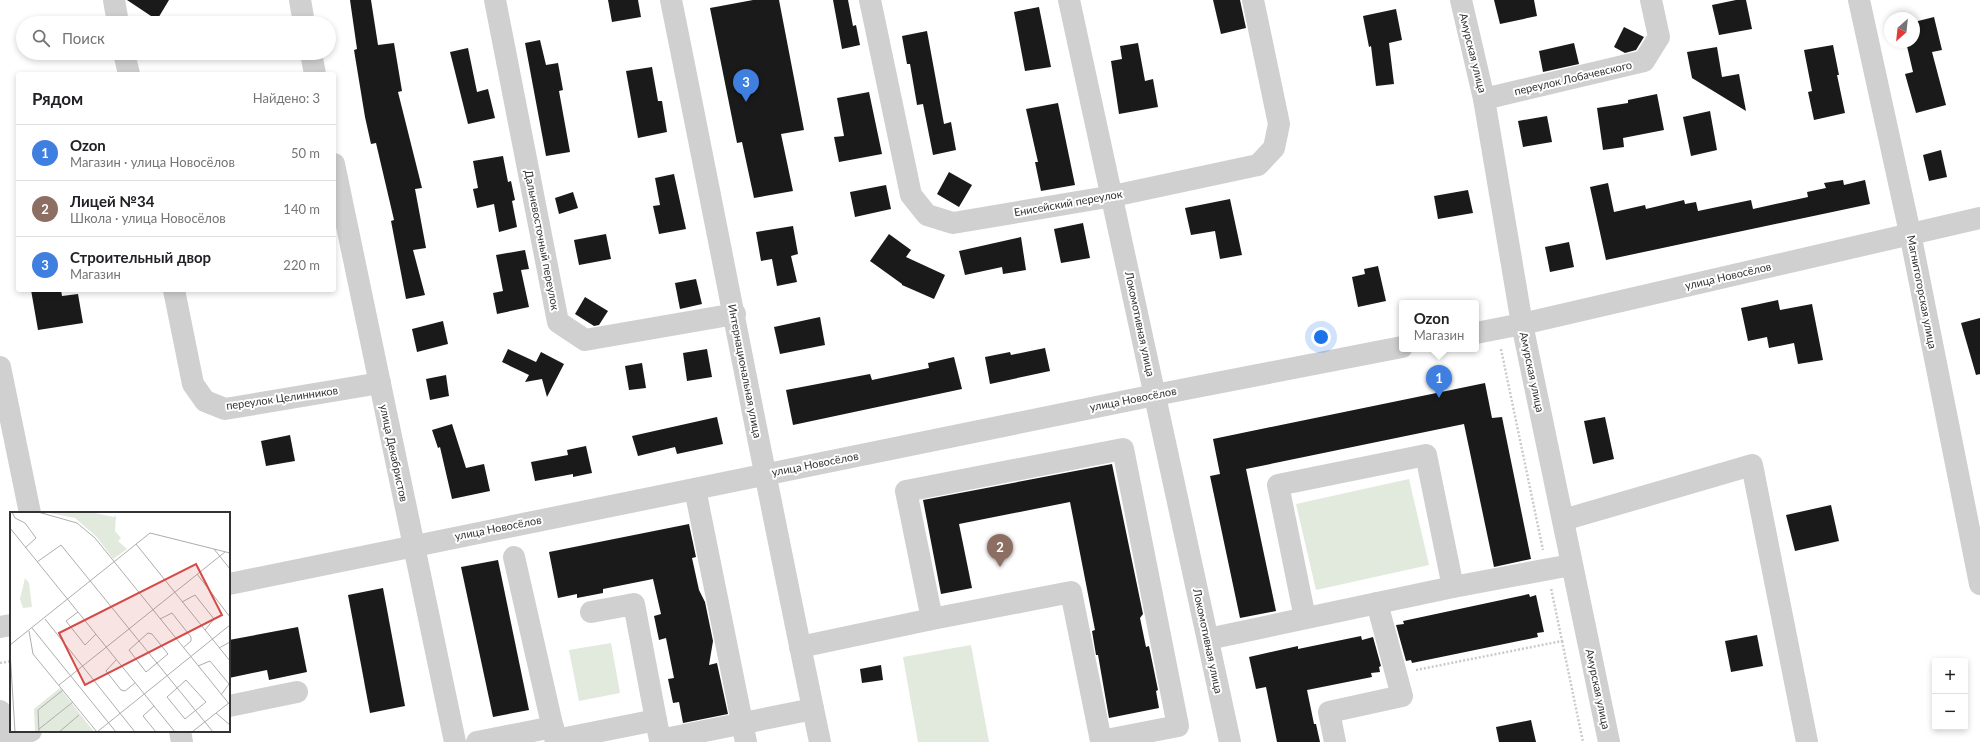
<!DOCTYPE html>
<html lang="ru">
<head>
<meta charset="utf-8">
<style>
	body { margin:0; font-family:Lato,sans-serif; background:#f2f2f2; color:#202124 }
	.controls { position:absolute; right:12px; bottom:12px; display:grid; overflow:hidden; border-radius:4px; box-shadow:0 2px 6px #0003 }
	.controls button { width:36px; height:36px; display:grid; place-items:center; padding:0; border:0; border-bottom:1px solid #e0e0e0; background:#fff; color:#202124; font:20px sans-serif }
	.compass { position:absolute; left:1884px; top:12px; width:36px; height:36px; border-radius:50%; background:#fff; box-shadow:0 2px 6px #0003; rotate:207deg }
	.you { position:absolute; left:1321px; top:337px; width:14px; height:14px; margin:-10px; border:3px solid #fff; border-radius:50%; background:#1a73e8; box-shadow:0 0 0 6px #1a73e833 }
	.badge { display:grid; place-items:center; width:26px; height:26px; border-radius:50%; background:#1a73e8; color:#fff; font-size:13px; font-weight:700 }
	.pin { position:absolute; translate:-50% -33px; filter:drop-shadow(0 1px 2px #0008) }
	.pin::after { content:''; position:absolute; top:21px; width:14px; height:12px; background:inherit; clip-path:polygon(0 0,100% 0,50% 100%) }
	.popup { position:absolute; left:1399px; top:300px; width:80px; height:52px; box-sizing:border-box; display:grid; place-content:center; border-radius:4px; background:#fff; filter:drop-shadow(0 1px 3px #0005); font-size:13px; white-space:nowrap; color:#757577 }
	.popup b { font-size:15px; color:#202124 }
	.popup::after { content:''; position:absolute; left:50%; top:100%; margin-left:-8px; border:8px solid transparent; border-top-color:#fff }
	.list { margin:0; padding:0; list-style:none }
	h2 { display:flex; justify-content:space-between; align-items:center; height:52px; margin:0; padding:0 16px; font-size:17px }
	h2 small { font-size:13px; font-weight:400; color:#757577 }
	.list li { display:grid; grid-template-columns:26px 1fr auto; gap:12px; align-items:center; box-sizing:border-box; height:56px; padding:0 16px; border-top:1px solid #e0e0e0 }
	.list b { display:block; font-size:15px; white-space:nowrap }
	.list p { margin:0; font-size:13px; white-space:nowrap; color:#757577 }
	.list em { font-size:13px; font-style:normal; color:#757577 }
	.icon { flex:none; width:22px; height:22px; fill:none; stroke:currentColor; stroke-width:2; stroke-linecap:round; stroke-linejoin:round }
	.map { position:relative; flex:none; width:1980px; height:742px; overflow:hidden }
	.search { position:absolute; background:#fff; box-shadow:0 2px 6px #0003; left:16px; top:16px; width:320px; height:44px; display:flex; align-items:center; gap:10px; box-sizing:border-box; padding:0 14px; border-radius:22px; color:#757577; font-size:15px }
	.panel { position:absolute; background:#fff; box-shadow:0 2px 6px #0003; left:16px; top:72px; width:320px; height:220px; border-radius:4px }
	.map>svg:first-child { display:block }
	.green { fill:#e2e9dd }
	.building { fill:#1a1a1a }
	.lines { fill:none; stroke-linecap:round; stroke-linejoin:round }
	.path { stroke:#cacaca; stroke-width:2.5; stroke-dasharray:2 2; stroke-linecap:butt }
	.minor { stroke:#d0d0d0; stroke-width:22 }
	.labels { text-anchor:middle; stroke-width:4; stroke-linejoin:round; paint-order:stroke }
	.street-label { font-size:11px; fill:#333; stroke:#fff }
	.inset-road { fill:none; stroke:#adadad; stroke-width:1 }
	.view { fill:#d64a48; fill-opacity:0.15; stroke:#d64a48; stroke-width:2 }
	.inset-edge { fill:none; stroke:#333; stroke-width:2 }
</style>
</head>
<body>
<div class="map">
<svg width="1980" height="742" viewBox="0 0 1980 742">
	<rect width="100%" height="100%" fill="#fff"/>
	<g class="green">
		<path d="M1409,479l20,86 -113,25 -20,-86z"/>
		<path d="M611,643l9,50 -41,8 -10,-51z"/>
		<path d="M971,645l18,97h-71l-15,-85z"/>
	</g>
	<g class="building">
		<path d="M127,0h42l-12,20z"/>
		<path d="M350,0h21l7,45 16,-2 8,48 -4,1 24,96 -7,1 11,59 -13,2 12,45 -19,4 -15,-78 3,-1 -18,-77 -5,1 -6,-27 -11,-67 3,-1z"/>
		<path d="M608,0h30l3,17 -29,5z"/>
		<path d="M753,0h26l25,130 -23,4 12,57 -39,7 -12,-56 -5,1 -27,-135z"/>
		<path d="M833,0h15l5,26 3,-1 4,20 -18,4z"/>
		<path d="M1213,0h27l6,28 -25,6z"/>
		<path d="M1494,0h40l3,16 -37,8z"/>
		<path d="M1736,0h10l6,29 -33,6 -7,-30z"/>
		<path d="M1039,7l12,60 -26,4 -11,-59z"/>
		<path d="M1396,9l6,31 -13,3 5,41 -18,2 -5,-40 -2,1 -6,-31z"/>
		<path d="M1934,17l8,33 -10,2 14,53 -30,8 -11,-39 8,-2 -7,-30h8v-20z"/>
		<path d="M1624,27l20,10 -8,13 -11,3 -11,-6z"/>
		<path d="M927,31l17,93 7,-2 5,28 -23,5 -10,-51 -6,1 -7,-41h-3l-5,-28z"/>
		<path d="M540,40l6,25 12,-2 5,27 -4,1 11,61 -24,4 -21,-113z"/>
		<path d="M1138,43l7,38 8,-2 5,28 -39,7 -8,-53 11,-2 -2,-13z"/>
		<path d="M1574,43l5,21 -36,8 -4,-21z"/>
		<path d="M1833,45l6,30h-2l8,38 -31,7 -6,-28 4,-1 -8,-41z"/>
		<path d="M1717,47l5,30 17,-3 7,37 -54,-33 -5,-26z"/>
		<path d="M468,48l9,44 11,-3 7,29 -27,6 -18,-72z"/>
		<path d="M652,67l6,34h4l5,31 -29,6 -12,-67z"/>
		<path d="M869,92l13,62 -43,8 -5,-25 10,-1 -7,-38z"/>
		<path d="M1657,94l7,36 -41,8 1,9 -21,3 -6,-42 31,-5v-3z"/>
		<path d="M1058,103l17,82 -34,6 -6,-29h3l-12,-53z"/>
		<path d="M1710,111l7,39 -26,6 -8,-39z"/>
		<path d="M1547,116l5,26 -29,5 -5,-26z"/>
		<path d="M1941,150l6,27 -18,4 -6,-26z"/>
		<path d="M503,156l5,26 3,-1 4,19 -3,1 5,26 -18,5 -5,-28 -17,4 -4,-19 5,-1 -5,-27z"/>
		<path d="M949,172l23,13 -13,22 -22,-13z"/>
		<path d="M674,174l12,55 -27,5 -6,-28 7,-1 -5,-27z"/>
		<path d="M1843,180l1,5 21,-5 5,24 -264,56 -16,-73 18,-4 6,29 31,-7 1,4 38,-9 1,4 11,-2 2,9 53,-11 2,9 55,-12 -1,-5 19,-4 -2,-5z"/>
		<path d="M886,185l5,24 -36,8 -5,-25z"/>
		<path d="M1468,190l5,23 -35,6 -4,-23z"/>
		<path d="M573,192l5,16 -19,6 -4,-16z"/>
		<path d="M1230,199l12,56 -22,4 -5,-28 -24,4 -6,-27z"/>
		<path d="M1083,223l7,35 -29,5 -7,-34z"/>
		<path d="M793,226l5,28 -7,2 6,26 -20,4 -5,-27 -11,2 -5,-29z"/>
		<path d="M606,234l5,25 -32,6 -5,-25z"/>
		<path d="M889,234l22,16 -5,7 39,18 -11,24 -32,-14v-1l-32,-23z"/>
		<path d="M1021,237l5,33 -23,4 -1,-7 -37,8 -6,-24z"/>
		<path d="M1569,242l5,25 -24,5 -5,-25z"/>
		<path d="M525,250l4,19 -8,1 8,37 -32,7 -4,-21 10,-2 -7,-36z"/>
		<path d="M1378,266l8,35 -28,6 -6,-30 13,-3 -1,-5z"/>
		<path d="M696,279l6,25 -22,5 -5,-26z"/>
		<path d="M31,290h30l1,6 16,-2 5,29 -45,7z"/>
		<path d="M585,297l23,14 -9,14 -5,1 -19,-12z"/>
		<path d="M1778,300l2,10 32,-6 11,56 -25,4 -4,-21 -25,5 -2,-11 -19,4 -7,-33z"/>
		<path d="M820,317l5,28 -45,9 -6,-27z"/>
		<path d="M1980,318v56l-4,1 -15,-52z"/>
		<path d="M443,321l5,23 -31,8 -5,-23z"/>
		<path d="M1045,348l5,23 -60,13 -5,-27 25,-5 1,3z"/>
		<path d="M508,349l28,13 5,-10 23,12 -17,33 -5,-18 -17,3 4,-7 -27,-13z"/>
		<path d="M707,349l5,28 -25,4 -4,-28z"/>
		<path d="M954,357l8,32 -169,36 -7,-35 84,-16 2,6 57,-12 -1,-5z"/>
		<path d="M642,363l4,25 -17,2 -4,-24z"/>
		<path d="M446,375l3,21 -19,4 -4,-21z"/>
		<path d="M1485,383l7,35 10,-1 29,142 -37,8 -30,-143 -218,45 30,142 -36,7 -30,-142 10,-2 -7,-35z"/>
		<path d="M717,417l6,27 -46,10 -2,-7 -37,9 -6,-20z"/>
		<path d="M1605,417l9,42 -21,5 -9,-43z"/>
		<path d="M452,424l14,44 18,-4 6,27 -38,8 -12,-52 -2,1 -6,-18z"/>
		<path d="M290,435l5,26 -29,5 -5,-25z"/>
		<path d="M586,446l6,27 -19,4v-3l-38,7 -4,-19 37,-7 -1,-5z"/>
		<path d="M1112,464l31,150 -3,4 6,29 3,-1 9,44 -2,1 3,17 -50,10 -11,-63h-2l-4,-24 3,-1 -25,-128 -111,22 13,64 -31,6 -18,-94z"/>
		<path d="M1831,505l8,36 -44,10 -9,-36z"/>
		<path d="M689,524l7,33 -4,1 7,32 6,12 8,39 -4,24 8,-2 11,51 -45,9 -4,-21 -6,1 -5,-24 6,-1 -8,-40 -7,2 -5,-24 7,-2 -8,-35 -50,10v4l-26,5v-4l-19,4 -9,-46z"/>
		<path d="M498,560l31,150 -36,7 -32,-150z"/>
		<path d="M383,588l22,118 -35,7 -22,-118z"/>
		<path d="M1529,594l1,3 6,-2 8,37 -7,1 1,4 -126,26 -1,-3 -5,1 -10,-36 8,-1 -1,-3z"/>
		<path d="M298,627l9,45 -38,8 -2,-10 -38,8v-38z"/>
		<path d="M1757,635l6,31 -32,6 -6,-31z"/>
		<path d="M1361,636l1,4 11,-3 8,29 -2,1 1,5 -9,1 1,4 -65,13 7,34h2l4,18h-43l-11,-55 -10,2 -7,-32 49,-11v3z"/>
		<path d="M881,665l2,15 -21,3 -2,-14z"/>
		<path d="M1531,720l5,22h-37l-3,-15z"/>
	</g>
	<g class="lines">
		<g class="path">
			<path d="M1501,349l42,201"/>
			<path d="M1562,641l21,101"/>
			<path d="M0,663l11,-2"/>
			<path d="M1416,670l146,-29 -11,-53"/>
		</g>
		<g class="minor">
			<path d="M114,0l4,23"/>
			<path d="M300,0l4,23"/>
			<path d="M495,0l63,322 27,18 150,-26"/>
			<path d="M671,0c50,247 97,495 149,742"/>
			<path d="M870,0l41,195 16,20 26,8 160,-27 145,-31 16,-17 5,-24 -26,-124"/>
			<path d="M1069,0l161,742"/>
			<path d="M1461,0l23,99 38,225 87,418"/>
			<path d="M1859,0l51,233 70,351"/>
			<path d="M124,53l5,21"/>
			<path d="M311,53l4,21"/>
			<path d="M1484,99l160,-38 15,-24 -8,-37"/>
			<path d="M334,164l121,578"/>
			<path d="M174,290l19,94 12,17 20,8 155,-26"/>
			<path d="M1476,333l46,-9 458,-106"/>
			<path d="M0,367l30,146"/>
			<path d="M695,489l51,253"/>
			<path d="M1563,520l189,-55 55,277"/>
			<path d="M514,557l42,185"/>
			<path d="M229,584l926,-189 247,-48"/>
			<path d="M1305,618l-27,-133 148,-30 27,132"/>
			<path d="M0,627l11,-2"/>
			<path d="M1208,639l245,-52 118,-22"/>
			<path d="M800,647l132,-28 139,-27 30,149 77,-15 -55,-277 -217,42 26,128"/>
			<path d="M229,706l68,-14"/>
			<path d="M0,711l4,22 -4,1"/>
			<path d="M656,720l4,20 153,-31"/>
			<path d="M180,731l2,11"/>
			<path d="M4,733l8,2 19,-4"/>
			<path d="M556,740l100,-20 -22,-116 -43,8"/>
			<path d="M477,742l76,-15"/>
			<path d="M1335,742l-6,-30 73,-16 -25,-93"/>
		</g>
	</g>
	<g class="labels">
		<g class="street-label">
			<text transform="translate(1473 53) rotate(76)" y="4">Амурская улица</text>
			<text transform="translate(1573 78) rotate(-13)" y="4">переулок Лобачевского</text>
			<text transform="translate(1068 203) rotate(-10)" y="4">Енисейский переулок</text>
			<text transform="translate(542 240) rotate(79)" y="4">Дальневосточный переулок</text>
			<text transform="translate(1728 276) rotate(-13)" y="4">улица Новосёлов</text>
			<text transform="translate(1922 292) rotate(79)" y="4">Магнитогорская улица</text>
			<text transform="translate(1140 324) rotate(78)" y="4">Локомотивная улица</text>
			<text transform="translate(745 371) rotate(79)" y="4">Интернациональная улица</text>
			<text transform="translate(1532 372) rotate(78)" y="4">Амурская улица</text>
			<text transform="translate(282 398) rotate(-8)" y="4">переулок Целинников</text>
			<text transform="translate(1133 399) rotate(-11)" y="4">улица Новосёлов</text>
			<text transform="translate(394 453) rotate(78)" y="4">улица Декабристов</text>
			<text transform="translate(815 464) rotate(-11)" y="4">улица Новосёлов</text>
			<text transform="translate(498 528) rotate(-11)" y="4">улица Новосёлов</text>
			<text transform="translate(1208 641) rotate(78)" y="4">Локомотивная улица</text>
			<text transform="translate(1598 689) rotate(78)" y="4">Амурская улица</text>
		</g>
	</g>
	<g transform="translate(10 512)">
		<rect width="220" height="220" fill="#fff"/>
		<path d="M34,0h46l24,5 2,-2 -1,16 6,7 -3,3 9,8 -14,10 -16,-22 -22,-19zM15,66l4,5 3,24 -9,1 -3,-9zM50,176l34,44h-59l-1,-23z" fill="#e2e9dd"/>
		<path class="inset-road" d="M2,0l3,6 10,5 11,15 -11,10M28,0l39,11 18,15 135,167M0,16l165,204M126,32l94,117M204,37l16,20M27,50l24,-17 152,187M187,62l33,43M172,90l13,-7 19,24 -9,11M68,100l-12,9 19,24 11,-11M35,107l90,113M150,107l12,-6 19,24v4l-8,7M22,116l84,104M19,119l4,23 64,78M138,121l4,1 16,20 -22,18 -17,-22zM0,133l140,-112 80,20M209,136l11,-6M0,139l5,81M106,148l-10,11 15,19 4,1 10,-8M188,154l12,-5 19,23 -8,11M176,168l20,22 -21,17 -18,-22zM49,173l166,-133M144,194l-11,10 13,16M206,201l14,12M29,217l34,-27M29,220l-1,-22 25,-20M49,220l20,-17M87,220l133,-107M182,220l38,-30"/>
		<path class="view" d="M186,52l26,51 -137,70 -26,-52z"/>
		<rect width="220" height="220" class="inset-edge"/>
	</g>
</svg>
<div class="controls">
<button>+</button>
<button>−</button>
</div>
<svg class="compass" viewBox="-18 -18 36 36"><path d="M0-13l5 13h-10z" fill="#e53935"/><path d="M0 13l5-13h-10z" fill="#757577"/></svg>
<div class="you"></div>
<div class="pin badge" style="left:1439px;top:398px;background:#3f7fe0">1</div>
<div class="popup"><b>Ozon</b>Магазин</div>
<div class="pin badge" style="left:1000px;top:567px;background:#8d6e63">2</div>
<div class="pin badge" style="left:746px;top:102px;background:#3f7fe0">3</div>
<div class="search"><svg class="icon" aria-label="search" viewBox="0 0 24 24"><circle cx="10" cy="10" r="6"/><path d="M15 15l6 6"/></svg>Поиск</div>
<section class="panel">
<h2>Рядом<small>Найдено: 3</small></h2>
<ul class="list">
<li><span class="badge" style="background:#3f7fe0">1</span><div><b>Ozon</b><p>Магазин · улица Новосёлов</p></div><em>50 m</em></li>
<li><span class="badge" style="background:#8d6e63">2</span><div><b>Лицей №34</b><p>Школа · улица Новосёлов</p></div><em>140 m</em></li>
<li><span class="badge" style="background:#3f7fe0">3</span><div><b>Строительный двор</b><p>Магазин</p></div><em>220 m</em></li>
</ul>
</section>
</div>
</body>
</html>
